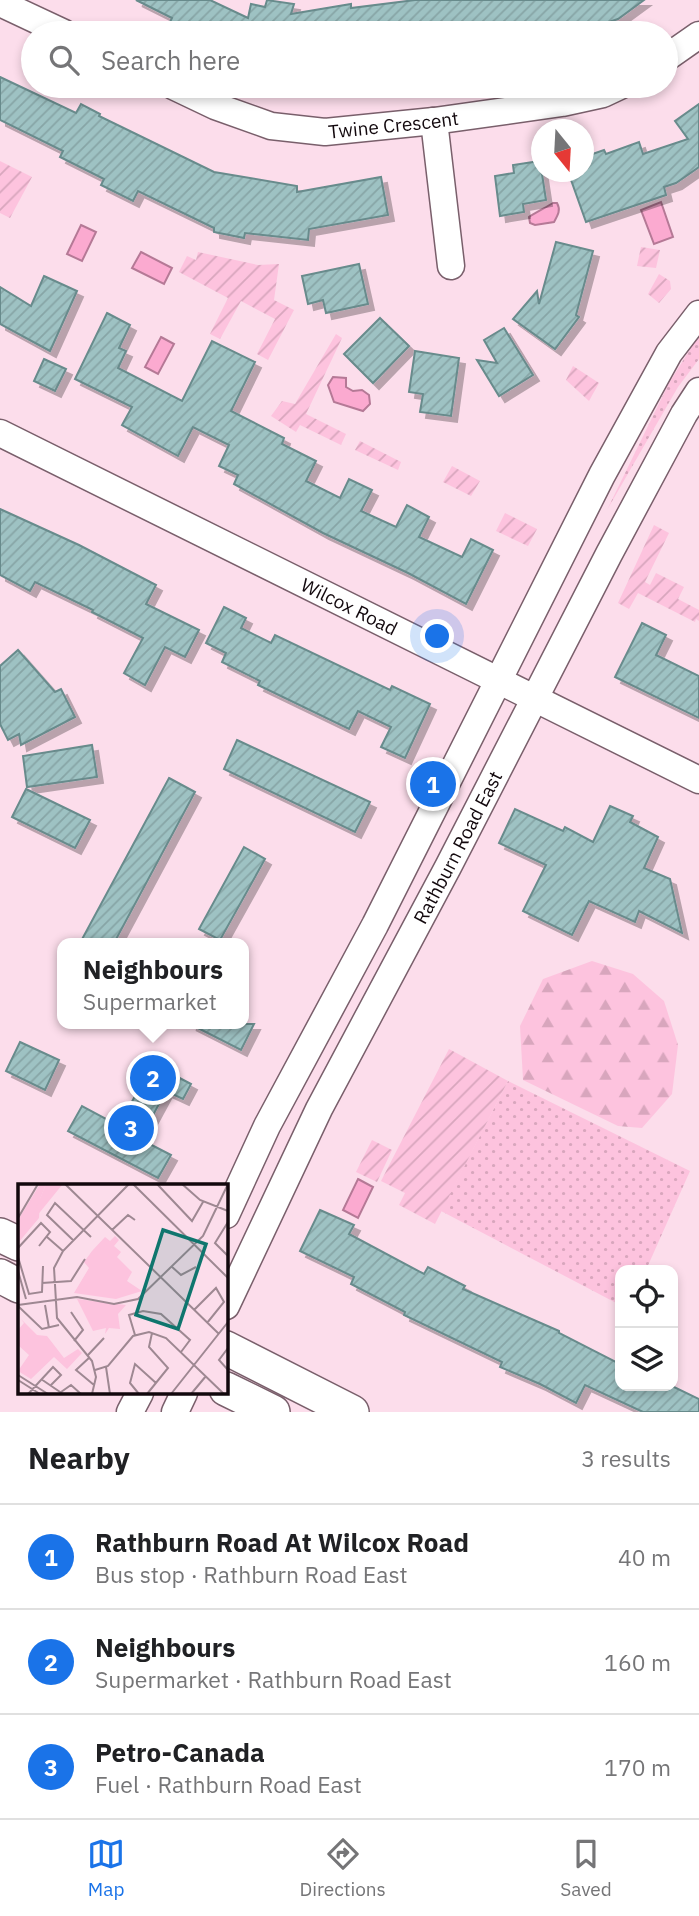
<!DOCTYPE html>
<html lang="en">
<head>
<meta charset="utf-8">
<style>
	body { margin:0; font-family:"IBM Plex Sans",sans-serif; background:#f6f6f6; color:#202124 }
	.controls { position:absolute; right:21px; bottom:21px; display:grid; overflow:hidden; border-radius:14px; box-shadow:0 4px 10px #0003 }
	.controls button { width:63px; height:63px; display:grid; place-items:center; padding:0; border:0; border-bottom:2px solid #e0e0e0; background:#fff; color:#202124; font:35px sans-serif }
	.compass { position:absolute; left:531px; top:119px; width:63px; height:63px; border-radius:50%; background:#fff; box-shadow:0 4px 10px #0003; rotate:162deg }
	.you { position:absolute; left:438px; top:637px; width:24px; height:24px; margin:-18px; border:5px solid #fff; border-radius:50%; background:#1a73e8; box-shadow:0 0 0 10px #1a73e833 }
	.badge { display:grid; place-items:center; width:46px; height:46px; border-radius:50%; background:#1a73e8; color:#fff; font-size:23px; font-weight:700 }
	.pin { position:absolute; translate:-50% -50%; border:4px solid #fff; box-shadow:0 2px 7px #0006 }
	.popup { position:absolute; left:57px; top:938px; width:192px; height:91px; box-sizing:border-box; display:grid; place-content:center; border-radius:14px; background:#fff; filter:drop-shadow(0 2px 5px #0005); font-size:23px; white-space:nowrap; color:#757577 }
	.popup b { font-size:26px; color:#202124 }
	.popup::after { content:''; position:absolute; left:50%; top:100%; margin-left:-14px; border:14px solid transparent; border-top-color:#fff }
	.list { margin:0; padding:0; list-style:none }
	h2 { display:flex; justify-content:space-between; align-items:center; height:91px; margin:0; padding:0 28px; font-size:30px }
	h2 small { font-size:23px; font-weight:400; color:#757577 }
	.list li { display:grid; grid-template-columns:46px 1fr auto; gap:21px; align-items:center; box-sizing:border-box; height:105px; padding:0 28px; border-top:2px solid #e0e0e0 }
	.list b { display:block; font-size:26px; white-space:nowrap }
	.list p { margin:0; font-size:23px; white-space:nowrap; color:#757577 }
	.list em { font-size:23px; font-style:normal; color:#757577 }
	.icon { flex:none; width:38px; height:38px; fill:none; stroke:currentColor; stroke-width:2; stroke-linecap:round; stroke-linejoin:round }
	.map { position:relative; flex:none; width:699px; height:1412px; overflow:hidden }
	.search { position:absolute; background:#fff; box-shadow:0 4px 10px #0003; left:21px; right:21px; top:21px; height:77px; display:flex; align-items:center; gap:18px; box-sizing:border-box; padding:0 24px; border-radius:38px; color:#757577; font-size:26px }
	.sheet { height:406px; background:#fff }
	nav { display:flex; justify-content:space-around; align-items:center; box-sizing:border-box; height:98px; border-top:2px solid #e0e0e0; background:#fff; font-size:19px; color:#757577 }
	nav a { display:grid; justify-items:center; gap:4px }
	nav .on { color:#1a73e8 }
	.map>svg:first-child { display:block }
	.grass { fill:url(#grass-dots) }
	.forest { fill:url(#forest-firs) }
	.garden { fill:url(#garden-furrows) }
	.water { fill:#fbaad0; stroke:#b57996; stroke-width:2 }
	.building { fill:url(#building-hatch); stroke:#688b8c; stroke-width:2; filter:url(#shadow) }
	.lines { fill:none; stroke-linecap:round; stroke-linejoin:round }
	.minor-casing { stroke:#795f6b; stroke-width:29 }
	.major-casing { stroke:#795f6b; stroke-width:36 }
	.minor { stroke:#fff; stroke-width:26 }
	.major { stroke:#fff; stroke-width:33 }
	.labels { text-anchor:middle; stroke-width:6; stroke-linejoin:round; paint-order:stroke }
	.street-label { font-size:19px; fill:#12080d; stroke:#fdf0f6 }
	.inset-road { fill:none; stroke:#9e8892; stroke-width:2 }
	.view { fill:#0f766e; fill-opacity:0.15; stroke:#0f766e; stroke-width:3.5 }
	.inset-edge { fill:none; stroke:#12080d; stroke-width:3.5 }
</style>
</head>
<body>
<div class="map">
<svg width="699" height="1412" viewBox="0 0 699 1412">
	<defs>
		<pattern id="grass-dots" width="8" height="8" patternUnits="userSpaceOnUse" patternTransform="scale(1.75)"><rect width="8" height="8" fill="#fdc3de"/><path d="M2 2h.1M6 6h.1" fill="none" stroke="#d8a6bd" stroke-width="1.8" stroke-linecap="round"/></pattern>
		<pattern id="forest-firs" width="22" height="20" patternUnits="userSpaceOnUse" patternTransform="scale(1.75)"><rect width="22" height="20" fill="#fdc3de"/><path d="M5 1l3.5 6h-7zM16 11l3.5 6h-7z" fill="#d8a6bd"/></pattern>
		<pattern id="garden-furrows" width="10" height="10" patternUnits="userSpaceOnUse" patternTransform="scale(1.75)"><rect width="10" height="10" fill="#fdc3de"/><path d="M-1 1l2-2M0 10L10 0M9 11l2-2" fill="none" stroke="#d8a6bd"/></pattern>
		<pattern id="building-hatch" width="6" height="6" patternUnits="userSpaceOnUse" patternTransform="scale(1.75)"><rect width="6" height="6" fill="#9ec2c3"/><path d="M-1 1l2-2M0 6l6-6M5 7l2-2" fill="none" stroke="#87a5a6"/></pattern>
		<filter id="shadow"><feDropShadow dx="6" dy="6" stdDeviation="0" flood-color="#0004"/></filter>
	</defs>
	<rect width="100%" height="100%" fill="#fcddeb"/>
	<g class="grass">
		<path d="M699,335v24l-21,28 -71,123 62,-127z"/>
		<path d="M508,1081l182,90 -44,99h-26v35l-179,-94z"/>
	</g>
	<path class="forest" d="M592,961l41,13 31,27 14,44 -6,49 -30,34 -24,-2 -95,-46 -3,-54 23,-47z"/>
	<g class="garden">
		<path d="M0,161l32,16 -22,41 -10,-5z"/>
		<path d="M641,247l19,3 -4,18 -19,-2z"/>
		<path d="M198,252l60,13 21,-1 -5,36 20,10 -26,50 -11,-6 18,-35 -34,-18 -21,38 -10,-5 18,-36 -49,-26 8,-16 9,4z"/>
		<path d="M659,274l11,7 1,8 -12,14 -11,-9z"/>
		<path d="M336,334l6,4 -36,76 40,20 -5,11 -41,-20 -4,7 -25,-16 11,-15 13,3z"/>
		<path d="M573,366l26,17 -10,18 -23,-21z"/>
		<path d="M360,441l41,21 -3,8 -43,-20z"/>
		<path d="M452,466l28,15 -9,15 -28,-14z"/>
		<path d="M505,513l32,16 -9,17 -32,-15z"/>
		<path d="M654,525l15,8 -24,49 5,3 6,-12 28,14 -6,12 21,11v11l-3,-2 -1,3 -57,-29 -9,16 -11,-6z"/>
		<path d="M449,1049l59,32 -73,143 -36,-19 6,-12 -24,-12z"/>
		<path d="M372,1140l20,10 -15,32 -21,-10z"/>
	</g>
	<g class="water">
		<path d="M661,202l12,35 -19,7 -13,-34z"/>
		<path d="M553,203h4c4,7 1,12 -3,19l-19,3 -5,-2 -1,-6c1,-1 21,-12 24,-14z"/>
		<path d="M81,225l15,7 -14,29 -15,-7z"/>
		<path d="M141,252l31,16 -8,16 -32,-16z"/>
		<path d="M161,337l13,7 -16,30 -13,-7z"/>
		<path d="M333,377l13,1v9l7,4 9,-1 7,5 1,9 -7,7 -29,-9 -6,-17z"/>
		<path d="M358,1179l15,8 -15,31 -15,-8z"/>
	</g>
	<g class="building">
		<path d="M136,0h74l38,18 3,-14 14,3 2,-7 27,4 -3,10 60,-10v4l64,-8h229l-26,19 -43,14h-387l-19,-9 3,-6z"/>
		<path d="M0,77l76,36 5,-9 19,10 -1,2 115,56 83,14v6l84,-15 7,38 -79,14 -1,11 -63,-7 -1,5 -30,-6v-4l-76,-37 -5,10 -32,-16 3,-6 -44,-22 3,-6 -63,-31z"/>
		<path d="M699,104v63l-23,16 -12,4 2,8 -80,27 -16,-45 14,-5v-15l20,-7 2,4 33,-12 4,12 45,-15 -13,-18z"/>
		<path d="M540,161l6,39 -23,4 1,8 -24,4 -5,-40 19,-3 -1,-8z"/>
		<path d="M556,242l37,9 -17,64 3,2 -24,32 -42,-30 24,-28 2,13z"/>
		<path d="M359,264l9,40 -42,9 -3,-13 -15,4 -6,-28z"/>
		<path d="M44,276l33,15 -27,60 -50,-27v-37l31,19z"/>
		<path d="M107,313l23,12 -11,23 7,3 -8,17 64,33 30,-60 43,21 -24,49 53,27 -2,6 34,17 -10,20 34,17 9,-19 23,11 -11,21 35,16 11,-22 22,12 -10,20 43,20 9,-18 22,11 -27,54 -58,-31 -85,-40 -89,-49 4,-9 -19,-9 10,-21 -36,-18 -15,29 -56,-31 10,-18 -57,-28z"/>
		<path d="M380,318l29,28 -36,37 -29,-29z"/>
		<path d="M504,328l29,47 -34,21 -22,-36 20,3 -13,-23z"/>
		<path d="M415,351l44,7 -8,58 -31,-4 3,-18 -14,-2z"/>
		<path d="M44,359l22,10 -11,22 -21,-10z"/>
		<path d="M0,509l79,36 77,40 -10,19 53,26 -14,27 -20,-10 -20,38 -21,-12 19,-35 -51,-26 1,-2 -58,-28 -5,9 -30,-16z"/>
		<path d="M224,607l22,11 -5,10 30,15 4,-8 115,55 2,-4 38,18 -25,54 -24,-11 10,-20 -33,-16 -9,18 -91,-44 2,-4 -38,-19 4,-9 -20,-10z"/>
		<path d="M642,623l24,12 -10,20 43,21v42l-84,-41z"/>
		<path d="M18,650l37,42 6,-3 14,28 -54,28 -2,-11 -11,6 -8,-16v-58z"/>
		<path d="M237,740l133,62 -15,30 -131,-63z"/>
		<path d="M92,745l5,32 -70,10 -4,-31z"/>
		<path d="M169,778l26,14 -81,151h-34z"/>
		<path d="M26,789l64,31 -15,28 -63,-31z"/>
		<path d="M610,806l23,10 -3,6 28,15 -14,31 26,11 12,54 -43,-22 -4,11 -46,-21 -17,34 -49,-24 23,-46 -47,-22 16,-34 48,22 2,-4 28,15z"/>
		<path d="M244,847l21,12 -45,81 -21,-11z"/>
		<path d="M190,1024h64l-13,26z"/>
		<path d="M20,1042l39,18 -14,30 -39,-19z"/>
		<path d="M140,1057l51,27 -8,15 -17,-8 -26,48 31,16 -13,23 -90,-47 14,-25 37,20 24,-45 -12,-6z"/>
		<path d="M320,1210l34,15 -5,9 75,40 4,-7 37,19 -2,3 96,42v2l61,31v22h52l27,13v13h-56l-58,-27 -9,18 -36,-19 -40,-17 2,-5 -98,-47 1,-3 -54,-28 3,-7 -54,-26z"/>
	</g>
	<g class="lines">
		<defs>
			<g id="minor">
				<path d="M0,3l64,30"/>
				<path d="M666,58l33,-23"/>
				<path id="s1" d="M173,86l42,20 56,20 54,6 109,-11 128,-18 41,-9 17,-8"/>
				<path d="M434,121l17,145"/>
				<path id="s2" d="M0,433l699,347"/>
				<path d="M226,1215l41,-89 108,-201 227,-450 67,-122 30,-39"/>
				<path id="s3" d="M226,1306l93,-197 129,-242 161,-313 75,-140 15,-23"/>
				<path d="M130,1412l10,-19"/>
				<path d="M175,1412l9,-19"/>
			</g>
			<g id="major">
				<path d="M0,1235l19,9"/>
				<path d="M0,1276l19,10"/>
				<path d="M226,1348l126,64"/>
				<path d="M226,1389l47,23"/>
			</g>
		</defs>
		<use href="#minor" class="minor-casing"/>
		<use href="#major" class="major-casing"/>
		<use href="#minor" class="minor"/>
		<use href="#major" class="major"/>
	</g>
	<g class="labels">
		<g class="street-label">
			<text dy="7" stroke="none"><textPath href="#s1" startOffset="229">Twine Crescent</textPath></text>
			<text dy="7" stroke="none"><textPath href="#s2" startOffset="390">Wilcox Road</textPath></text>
			<text dy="7" stroke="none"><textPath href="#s3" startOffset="514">Rathburn Road East</textPath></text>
		</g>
	</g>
	<g transform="translate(18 1184)">
		<rect width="210" height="210" fill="#fcddeb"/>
		<path d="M22,0h6l-6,15 -1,19 -21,25v-23z" fill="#fdc3de"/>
		<path d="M28,0l16,1 -26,32 -2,-4z" fill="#fdc3de"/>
		<path d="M97,52l4,4 -5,6 7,6 -4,5 15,15 -5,9 15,10 -26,8 -42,-6 15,-25 -5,-6 8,-11 13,-14 5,4zM59,115l49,6 -8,9 2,15 -11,-1 -4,6 1,-6 -13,3zM3,135l16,16 10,1 17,22 14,-9 4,4 -15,16 -13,-12 -23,22 -13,-8 11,-16 -11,-10v-15l6,-7z" fill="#fdc3de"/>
		<path class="inset-road" d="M47,0l154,150M115,0l95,94M139,0l35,37 11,-19M164,0l18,16 28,11M0,34l20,-34M210,38l-13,21 13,13M94,46l16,-15 7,5M29,53l16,14M56,57l-27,-26 8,-12 36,34M0,64l23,-25 9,9 -11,14M0,73l11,37 13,-2 1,-26M153,82l10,9 15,-8M0,87l8,28M24,99l29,-2 14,-22M0,121l59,-8 37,7 24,-5 65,-63 25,-52M27,121l4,23M0,122l24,23 17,-4M176,126l22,-22 8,14 -17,21M53,128l12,18 -9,11M117,151l-6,-20 14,-4 18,3 29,26 -9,12M210,164l-9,12 9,10M70,171l16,-17M72,173l-14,13 18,15M88,183l4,27M77,186l13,-4 25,-30 16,-4 17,6 58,56M0,191l30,19M23,195l22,15M0,196l22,14M43,208l10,-7 10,9M10,210l25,-27 8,8 -10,10M74,210l4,-17 -4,-16 -35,-43 -3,-50 9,-17 66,-67M121,210l-9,-11 5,-19 21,19M129,210l21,-26 -19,-21 3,-14M153,210l57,-72M173,210l15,-18"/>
		<path class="view" d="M145,46l43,14 -28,85 -42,-14z"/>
		<rect width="210" height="210" class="inset-edge"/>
	</g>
</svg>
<div class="controls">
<button><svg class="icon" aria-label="locate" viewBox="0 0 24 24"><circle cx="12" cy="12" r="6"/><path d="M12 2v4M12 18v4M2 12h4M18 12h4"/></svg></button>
<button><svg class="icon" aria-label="layers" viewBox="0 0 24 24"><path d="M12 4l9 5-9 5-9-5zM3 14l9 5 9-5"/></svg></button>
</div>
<svg class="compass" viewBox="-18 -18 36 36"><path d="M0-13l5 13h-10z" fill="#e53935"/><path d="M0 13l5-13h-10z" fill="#757577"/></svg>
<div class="you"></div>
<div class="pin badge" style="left:433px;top:784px">1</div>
<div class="pin badge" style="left:153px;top:1078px">2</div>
<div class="popup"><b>Neighbours</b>Supermarket</div>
<div class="pin badge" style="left:131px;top:1128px">3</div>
<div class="search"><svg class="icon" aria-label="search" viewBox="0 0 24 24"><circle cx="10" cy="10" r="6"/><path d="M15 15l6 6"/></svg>Search here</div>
</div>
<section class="sheet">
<h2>Nearby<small>3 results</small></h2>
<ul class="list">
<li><span class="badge">1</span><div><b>Rathburn Road At Wilcox Road</b><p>Bus stop · Rathburn Road East</p></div><em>40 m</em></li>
<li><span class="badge">2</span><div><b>Neighbours</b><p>Supermarket · Rathburn Road East</p></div><em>160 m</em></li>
<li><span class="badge">3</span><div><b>Petro-Canada</b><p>Fuel · Rathburn Road East</p></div><em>170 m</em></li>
</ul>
</section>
<nav>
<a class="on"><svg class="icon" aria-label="map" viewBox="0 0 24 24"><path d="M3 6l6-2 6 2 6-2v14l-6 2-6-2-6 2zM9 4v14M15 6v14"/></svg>Map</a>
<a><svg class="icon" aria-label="directions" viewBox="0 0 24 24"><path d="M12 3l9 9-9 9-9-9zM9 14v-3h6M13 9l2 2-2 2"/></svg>Directions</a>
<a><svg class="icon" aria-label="saved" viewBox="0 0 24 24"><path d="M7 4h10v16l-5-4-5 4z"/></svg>Saved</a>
</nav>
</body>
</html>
